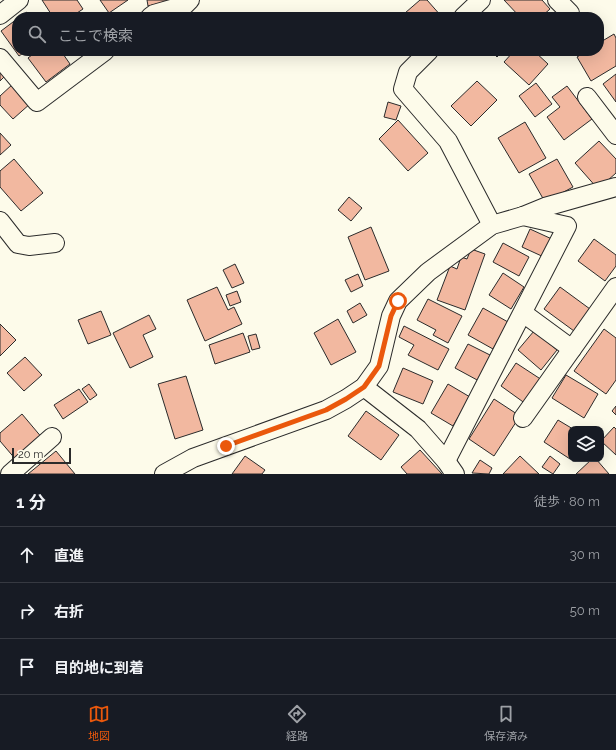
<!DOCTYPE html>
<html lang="ja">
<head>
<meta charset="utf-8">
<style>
	body { margin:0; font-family:Raleway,"Noto Sans JP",sans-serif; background:#20242c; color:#f1f3f6 }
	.controls { position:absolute; right:12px; bottom:12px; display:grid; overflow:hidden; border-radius:8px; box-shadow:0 4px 16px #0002 }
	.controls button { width:36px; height:36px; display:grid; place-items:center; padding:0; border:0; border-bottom:1px solid #363941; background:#171b24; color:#f1f3f6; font:20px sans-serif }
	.scale { position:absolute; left:12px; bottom:10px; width:59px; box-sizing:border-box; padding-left:4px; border:2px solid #2b2b2b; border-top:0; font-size:11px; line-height:14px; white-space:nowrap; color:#2b2b2b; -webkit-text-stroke:3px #fdfbea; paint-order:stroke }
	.stop { position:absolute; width:12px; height:12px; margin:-9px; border:3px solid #ea580c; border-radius:50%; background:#fff }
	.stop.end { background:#ea580c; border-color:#fff; box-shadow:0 1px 4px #0008 }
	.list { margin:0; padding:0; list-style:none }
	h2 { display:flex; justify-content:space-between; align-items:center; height:52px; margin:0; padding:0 16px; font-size:17px }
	h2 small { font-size:13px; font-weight:400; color:#9ea1a6 }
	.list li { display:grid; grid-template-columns:26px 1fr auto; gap:12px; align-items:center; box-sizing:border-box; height:56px; padding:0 16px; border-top:1px solid #363941 }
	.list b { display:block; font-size:15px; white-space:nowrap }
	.list em { font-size:13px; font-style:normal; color:#9ea1a6 }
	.icon { flex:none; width:22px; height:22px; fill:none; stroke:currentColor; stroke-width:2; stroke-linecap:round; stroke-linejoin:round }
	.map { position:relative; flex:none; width:616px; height:474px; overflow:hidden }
	.search { position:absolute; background:#171b24; box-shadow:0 4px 16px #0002; left:12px; right:12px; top:12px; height:44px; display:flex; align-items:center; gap:10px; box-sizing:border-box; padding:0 14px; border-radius:16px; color:#9ea1a6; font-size:15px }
	.sheet { height:220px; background:#171b24 }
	nav { display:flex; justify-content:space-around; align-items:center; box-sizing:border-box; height:56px; border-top:1px solid #363941; background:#171b24; font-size:11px; color:#9ea1a6 }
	nav a { display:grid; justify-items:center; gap:2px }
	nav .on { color:#ea580c }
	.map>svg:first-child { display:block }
	.building { fill:#f2b8a0; stroke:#2b2b2b }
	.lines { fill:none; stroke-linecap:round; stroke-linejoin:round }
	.minor-casing { stroke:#2b2b2b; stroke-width:20 }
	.minor { stroke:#fdfbea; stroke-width:18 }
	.route { stroke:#ea580c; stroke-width:5 }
</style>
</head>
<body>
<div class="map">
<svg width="616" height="474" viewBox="0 0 616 474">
	<rect width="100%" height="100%" fill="#fdfbea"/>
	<g class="building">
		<path d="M42,0h35l6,9 -12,8h-18z"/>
		<path d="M100,0h28l-19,13z"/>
		<path d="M147,0h28l-27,6z"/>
		<path d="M420,0h7l15,17h-34l-3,-4z"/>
		<path d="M504,0h38l8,9 -9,8h-21z"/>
		<path d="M27,12l4,5h-11z"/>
		<path d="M17,19v32h9l-7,5 -18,-25z"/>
		<path d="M614,34l2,4v28l-25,15 -14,-24 10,-6h12v-8z"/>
		<path d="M37,51h24l9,13 -24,18 -18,-24z"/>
		<path d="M82,51h8l-5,4z"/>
		<path d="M491,51h12l-6,6z"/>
		<path d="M514,51h20l14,13 -19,21 -25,-23z"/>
		<path d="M0,70l5,6 -5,5z"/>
		<path d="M616,74v28l-13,-18z"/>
		<path d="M477,81l20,19 -26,26 -20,-20z"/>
		<path d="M536,83l16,21 -17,13 -16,-21z"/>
		<path d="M13,84l18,19 -18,16 -13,-14v-9z"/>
		<path d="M567,86l25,33 -28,21 -17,-23 13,-10 -8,-10z"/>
		<path d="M388,102l13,4 -5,14 -12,-3z"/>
		<path d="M398,120l30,33 -20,18 -29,-32z"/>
		<path d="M525,122l21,36 -27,15 -21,-35z"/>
		<path d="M0,133l11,12 -11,10z"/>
		<path d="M599,141l17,18v14l-18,16 -23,-26z"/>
		<path d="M14,159l29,34 -22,18 -21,-24v-16z"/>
		<path d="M557,159l16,28 -28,15 -16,-28z"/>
		<path d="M349,197l13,11 -11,13 -13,-11z"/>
		<path d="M371,227l18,44 -24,9 -17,-43z"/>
		<path d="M530,229l24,11 -8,18 -24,-11z"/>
		<path d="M594,239l22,16v11l-11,15 -27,-20z"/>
		<path d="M503,243l26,14 -10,19 -26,-14z"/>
		<path d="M471,249l14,5 -20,56 -28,-10 13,-34 7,3 4,-12 6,2z"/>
		<path d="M235,264l9,19 -12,5 -9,-18z"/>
		<path d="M503,273l21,14 -13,22 -22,-14z"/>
		<path d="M358,274l5,12 -12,6 -6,-12z"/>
		<path d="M217,287l11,23 6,-3 8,17 -37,17 -18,-41z"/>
		<path d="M560,287l30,22 -16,22 -30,-22z"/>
		<path d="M237,291l4,11 -11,4 -4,-11z"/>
		<path d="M428,299l34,17 -14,27 -15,-8 3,-5 -19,-10z"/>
		<path d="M360,303l7,12 -14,8 -6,-12z"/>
		<path d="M483,308l25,14 -15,27 -25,-14z"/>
		<path d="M101,311l10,24 -23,9 -10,-24z"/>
		<path d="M149,315l7,14 -13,6 10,22 -23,11 -17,-35z"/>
		<path d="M338,319l18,33 -25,13 -17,-32z"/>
		<path d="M0,324l16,16 -16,16z"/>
		<path d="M404,326l45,23 -11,21 -30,-15 6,-10 -15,-8z"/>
		<path d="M604,329l12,9v42l-10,14 -32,-23z"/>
		<path d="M534,331l23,19 -16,20 -23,-20z"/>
		<path d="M243,333l7,19 -35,12 -6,-19z"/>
		<path d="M256,334l4,14 -8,2 -4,-14z"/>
		<path d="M468,344l24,12 -13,25 -24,-13z"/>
		<path d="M25,357l17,18 -18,16 -17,-18z"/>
		<path d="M516,363l26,17 -16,24 -25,-18z"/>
		<path d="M403,368l30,13 -10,23 -30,-12z"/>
		<path d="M566,375l32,19 -14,24 -32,-20z"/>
		<path d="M186,376l17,54 -28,9 -17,-55z"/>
		<path d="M89,384l8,11 -7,5 -8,-11z"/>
		<path d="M448,384l22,13 -17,29 -22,-13z"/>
		<path d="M79,389l9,13 -25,17 -9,-14z"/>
		<path d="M494,399l26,17 -26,40 -25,-17z"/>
		<path d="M616,406v9l-4,-4z"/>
		<path d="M366,411l33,24 -18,25 -33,-24z"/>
		<path d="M22,414l21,25 -26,22 -17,-20v-8z"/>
		<path d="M558,420l15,9h-2l-1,30 -26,-17z"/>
		<path d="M614,427l2,2v26l-15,-14z"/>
		<path d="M420,450l22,24h-35l-6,-7z"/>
		<path d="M56,451l19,23h-47z"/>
		<path d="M245,456l20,14 -3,4h-30z"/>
		<path d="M520,456l19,18h-36z"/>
		<path d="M550,456l10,8 -7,10 -11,-7z"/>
		<path d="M592,459h4l13,15h-33z"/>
		<path d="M480,460l12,8 -3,6 -17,-1z"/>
	</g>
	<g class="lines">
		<defs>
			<g id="minor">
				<path d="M557,0l13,13"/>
				<path d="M0,15l19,-15"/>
				<path d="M150,17l4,-3 31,-9 5,-5"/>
				<path d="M463,17l18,-17"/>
				<path d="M429,51l-21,21 -5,17 45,52 44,84"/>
				<path d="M0,58l37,44 68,-51"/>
				<path d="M587,97l29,38"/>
				<path d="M0,221l18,23 11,2 26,-3"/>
				<path d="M523,313l49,36"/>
				<path d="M364,387l54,42 28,32 9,13"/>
				<path d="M523,418l93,-131"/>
				<path d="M446,461l121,-235 -44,-10"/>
				<path d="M10,474l42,-37"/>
				<path d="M164,474l29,-16 133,-48 20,-11 18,-12 15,-21 12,-50 7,-15 30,-29 64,-47 31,-9 22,-9 71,-20"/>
			</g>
		</defs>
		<use href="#minor" class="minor-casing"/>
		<use href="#minor" class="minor"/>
	</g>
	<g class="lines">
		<path class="route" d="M226,446l100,-36 20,-11 18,-12 15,-21 12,-50 7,-15"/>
	</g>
</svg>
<div class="controls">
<button><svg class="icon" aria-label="layers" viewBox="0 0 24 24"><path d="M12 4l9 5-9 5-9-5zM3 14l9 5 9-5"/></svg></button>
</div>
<div class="scale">20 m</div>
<div class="stop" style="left:398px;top:301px"></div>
<div class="stop end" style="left:226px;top:446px"></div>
<div class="search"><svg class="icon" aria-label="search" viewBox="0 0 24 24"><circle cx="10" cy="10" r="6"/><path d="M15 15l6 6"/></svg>ここで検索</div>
</div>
<section class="sheet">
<h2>1 分<small>徒歩 · 80 m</small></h2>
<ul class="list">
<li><svg class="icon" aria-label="ahead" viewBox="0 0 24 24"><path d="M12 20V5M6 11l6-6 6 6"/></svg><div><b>直進</b></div><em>30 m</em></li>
<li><svg class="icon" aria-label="right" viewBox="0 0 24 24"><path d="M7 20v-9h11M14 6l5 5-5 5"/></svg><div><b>右折</b></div><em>50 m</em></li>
<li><svg class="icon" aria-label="arrive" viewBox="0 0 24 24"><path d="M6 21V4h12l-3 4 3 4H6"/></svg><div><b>目的地に到着</b></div></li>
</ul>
</section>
<nav>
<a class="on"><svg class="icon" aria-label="map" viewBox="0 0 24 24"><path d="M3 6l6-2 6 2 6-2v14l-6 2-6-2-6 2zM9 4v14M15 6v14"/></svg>地図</a>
<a><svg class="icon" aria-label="directions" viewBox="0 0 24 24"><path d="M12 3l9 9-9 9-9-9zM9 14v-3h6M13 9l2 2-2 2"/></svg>経路</a>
<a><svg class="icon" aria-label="saved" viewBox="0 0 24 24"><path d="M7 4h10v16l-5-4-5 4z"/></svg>保存済み</a>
</nav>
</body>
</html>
